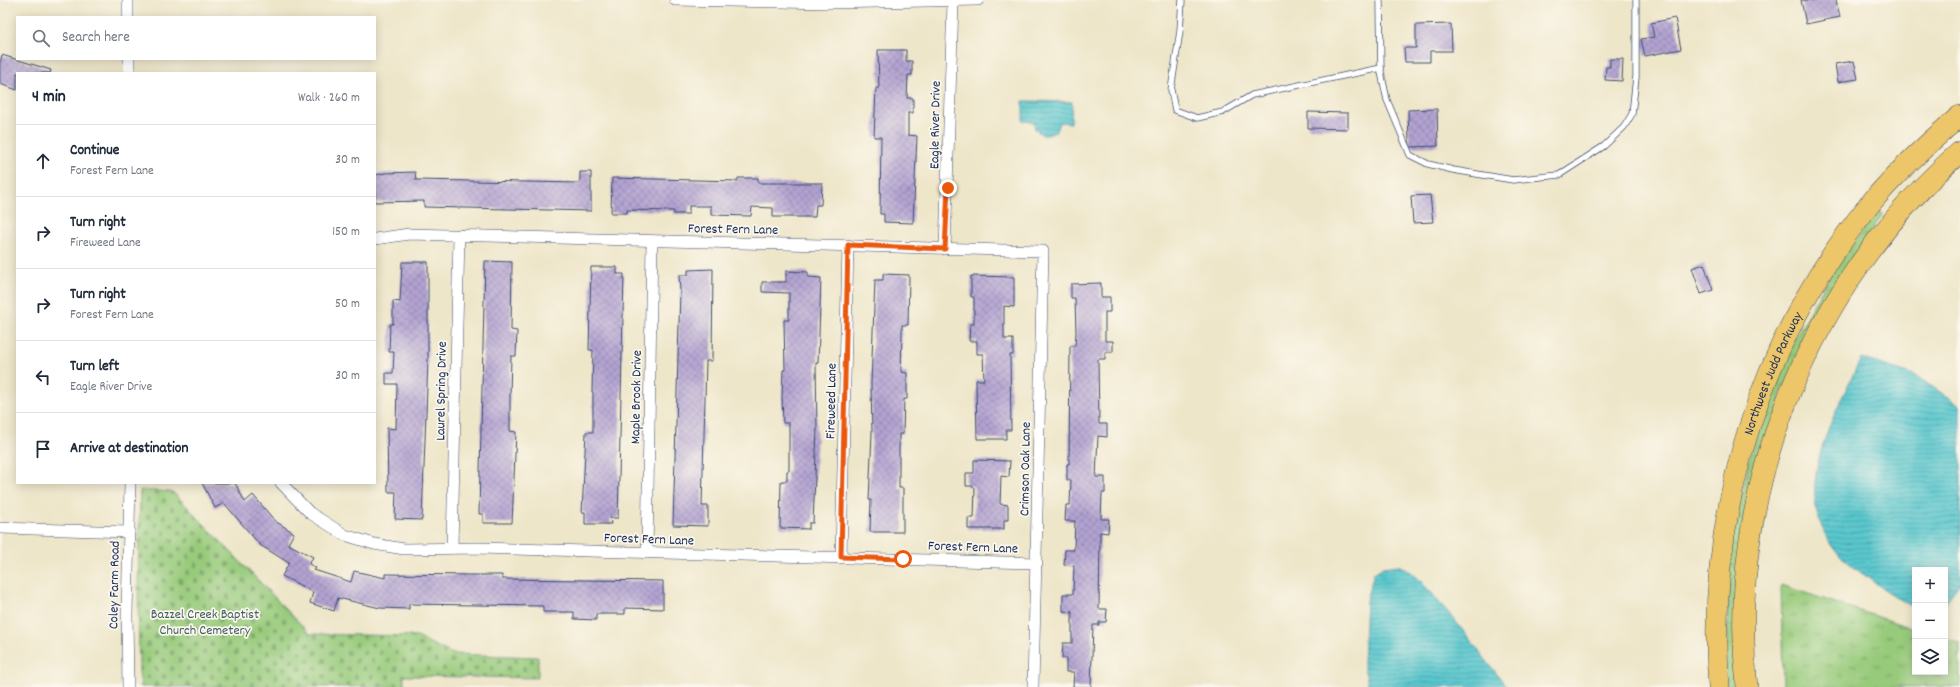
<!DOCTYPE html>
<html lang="en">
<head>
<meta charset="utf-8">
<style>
	body { margin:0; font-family:Dekko,sans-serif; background:#f2f2f3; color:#1f2937 }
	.controls { position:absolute; right:12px; bottom:12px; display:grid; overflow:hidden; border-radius:0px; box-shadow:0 2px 10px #0003 }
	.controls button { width:36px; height:36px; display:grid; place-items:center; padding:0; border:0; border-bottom:1px solid #e0e1e3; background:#fff; color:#1f2937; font:20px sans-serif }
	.stop { position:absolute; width:12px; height:12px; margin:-9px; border:3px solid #ea580c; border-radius:50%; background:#fff }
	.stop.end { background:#ea580c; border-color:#fff; box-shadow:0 1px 4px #0008 }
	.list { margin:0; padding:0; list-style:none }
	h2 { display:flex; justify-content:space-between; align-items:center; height:52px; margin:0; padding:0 16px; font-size:17px }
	h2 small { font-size:13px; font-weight:400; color:#747a83 }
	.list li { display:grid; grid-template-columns:26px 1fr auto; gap:12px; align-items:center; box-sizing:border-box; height:72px; padding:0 16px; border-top:1px solid #e0e1e3 }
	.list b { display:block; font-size:15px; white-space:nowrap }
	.list p { margin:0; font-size:13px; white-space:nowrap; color:#747a83 }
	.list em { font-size:13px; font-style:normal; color:#747a83 }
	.icon { flex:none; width:22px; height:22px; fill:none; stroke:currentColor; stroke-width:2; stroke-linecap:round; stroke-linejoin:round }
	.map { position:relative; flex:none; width:1960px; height:687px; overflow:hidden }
	.search { position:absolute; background:#fff; box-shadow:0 2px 10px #0003; left:16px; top:16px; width:360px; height:44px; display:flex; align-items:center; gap:10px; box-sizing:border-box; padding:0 14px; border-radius:0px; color:#747a83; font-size:15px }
	.panel { position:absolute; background:#fff; box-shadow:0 2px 10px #0003; left:16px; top:72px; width:360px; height:412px; border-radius:0px }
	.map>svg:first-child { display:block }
	.grass { fill:url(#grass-tufts); stroke:#597c6c }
	.cemetery { fill:url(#cemetery-stones); stroke:#597c6c }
	.water { fill:url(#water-rules); stroke:#3a7c96 }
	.building { fill:url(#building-cross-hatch) }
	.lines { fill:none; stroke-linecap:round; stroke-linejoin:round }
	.lane-casing { stroke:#3b4a6e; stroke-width:7 }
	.street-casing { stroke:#3b4a6e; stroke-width:12 }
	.highway-casing { stroke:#3b4a6e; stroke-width:22 }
	.lane { stroke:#fff; stroke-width:5.5 }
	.street { stroke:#fff; stroke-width:11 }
	.highway { stroke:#ecc669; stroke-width:21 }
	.route { stroke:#ea580c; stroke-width:5 }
	.labels { text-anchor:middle; stroke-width:3.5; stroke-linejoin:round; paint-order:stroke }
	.street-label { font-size:14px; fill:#1b2f5e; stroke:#fbf7ec }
	.park-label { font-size:14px; fill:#405e66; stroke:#fbf7ec }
</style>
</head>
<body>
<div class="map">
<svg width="1960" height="687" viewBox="0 0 1960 687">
	<defs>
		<pattern id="grass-tufts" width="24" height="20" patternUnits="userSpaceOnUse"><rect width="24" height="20" fill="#97ca7a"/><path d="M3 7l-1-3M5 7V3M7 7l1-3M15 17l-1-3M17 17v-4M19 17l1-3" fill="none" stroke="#7aa467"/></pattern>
		<pattern id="cemetery-stones" width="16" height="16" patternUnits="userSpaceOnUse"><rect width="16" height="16" fill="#97ca7a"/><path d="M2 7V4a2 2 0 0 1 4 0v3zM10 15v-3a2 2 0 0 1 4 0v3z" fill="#7aa467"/></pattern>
		<pattern id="water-rules" width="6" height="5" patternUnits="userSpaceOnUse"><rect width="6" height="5" fill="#5ac8ce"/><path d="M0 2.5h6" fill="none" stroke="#4aa3aa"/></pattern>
		<pattern id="building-cross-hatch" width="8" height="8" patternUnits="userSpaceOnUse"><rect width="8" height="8" fill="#b3a3d2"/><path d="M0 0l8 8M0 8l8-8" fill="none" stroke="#9185ae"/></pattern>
	</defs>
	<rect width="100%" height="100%" fill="#fbf7ec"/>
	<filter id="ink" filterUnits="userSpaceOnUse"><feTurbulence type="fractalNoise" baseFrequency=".025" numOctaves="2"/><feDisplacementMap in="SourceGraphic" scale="8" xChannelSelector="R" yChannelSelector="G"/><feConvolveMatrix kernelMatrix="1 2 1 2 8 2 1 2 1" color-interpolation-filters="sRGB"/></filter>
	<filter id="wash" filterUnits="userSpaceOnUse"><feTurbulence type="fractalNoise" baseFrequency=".012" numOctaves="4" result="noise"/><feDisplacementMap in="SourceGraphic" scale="16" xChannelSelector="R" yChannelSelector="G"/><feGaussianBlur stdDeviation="0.9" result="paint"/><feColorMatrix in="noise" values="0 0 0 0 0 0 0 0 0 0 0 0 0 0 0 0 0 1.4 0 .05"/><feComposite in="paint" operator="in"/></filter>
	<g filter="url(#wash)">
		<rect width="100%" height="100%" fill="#eee6c9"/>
		<g class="grass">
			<path d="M1878,210l5,4 -22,33 -81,148 -42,292h-11l-1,-25 4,-115 20,-92 40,-108 40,-72z"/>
			<path d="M1781,585l134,44v43h30v-33l15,4v44h-177z"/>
		</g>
		<path class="cemetery" d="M140,490l33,2 137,142 105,2 38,18 85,3v21l-134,-2v11h-263l-2,-16 -1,-84z"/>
		<g class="water">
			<path d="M1023,101l49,1 -1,21 -11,-1c-2,10 -8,13 -17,13l-8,-6 -1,-7 -11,-1z"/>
			<path d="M1861,358l53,17 46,30v178l-15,20v-33h-30v38l-2,-1c-26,-15 -59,-37 -79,-58 -4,-4 -6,-11 -9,-16 -30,-54 13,-125 36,-175z"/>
			<path d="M1398,565l13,7 6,5 36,41 54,69h-138l-6,-24 3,-63 8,-27 9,-6z"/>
		</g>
		<g id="blocks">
			<g class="building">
				<path d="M1801,0h35l4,17 -34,7z"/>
				<path d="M1675,18l6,31 -36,7 -4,-17 13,-2 -3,-14z"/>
				<path d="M1451,24l1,27h-22v11h-25l-1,-14h12v-23z"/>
				<path d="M878,50h28v11h6v14h-4l-1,23h6v15h-5v22l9,1 -4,87 -29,-1v-8h-4l1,-77h-7l2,-49h3z"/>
				<path d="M2,55l49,15 -1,3h-33v17l-17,-6v-21z"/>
				<path d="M1610,59h13l-1,22 -17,-1 1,-13h4z"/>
				<path d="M1854,61l4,18 -20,3 -3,-18z"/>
				<path d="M1437,109l1,37 -27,1 -2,-6 -1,-31z"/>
				<path d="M1308,112l40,1v16l-40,-1z"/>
				<path d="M415,172l1,8 164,3v-11h11v39l-167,-4v-6l-49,1v-27l10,-2z"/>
				<path d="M612,178l126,3v-3h20v5h64l-1,22h-5l-1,12h-42v-9l-21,-1 -1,9 -40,-1v-9h-22v8h-15v-3l-47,-1v3h-16z"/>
				<path d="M1430,195l3,27 -20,1 -2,-27z"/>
				<path d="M485,261l27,1 -1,68 6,1 -1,25h-5l-1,41v34l6,1 -4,91h-29v-9h-4z"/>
				<path d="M402,262h26v98l-6,160 -27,-1 1,-27h-8l-1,-64 9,1 1,-45h-11v-11h7l1,-21h-5l1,-28h3v-23l7,1z"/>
				<path d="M1704,264l9,26 -12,4 -9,-26z"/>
				<path d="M591,267h26v7h7l-6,244h-8l1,6h-26v-12h-3l4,-80h7v-40h-1l1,-42h-4z"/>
				<path d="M713,269l-1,92h-6l-2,74 -2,71h6v20l-35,-1 7,-234 -1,-16h9v-5z"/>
				<path d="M786,271l22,1v5l13,1 -3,85h-2l1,67 -4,93h-4v6l-29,-1 1,-47h6v-10h2v-48h-6l-1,-26 1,-27h2l-1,-50h5v-27l-27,-1v-10h24z"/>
				<path d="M883,274l26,1 -1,50h-6v7l-1,40 6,1v26h-3l-1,35h-4v54h4v44h-33l1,-32h-2l3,-67 -1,-49 4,-104h8z"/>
				<path d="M971,276l43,1v30l-10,-1v33h9v16h-3l1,75h-5v9h-29l-1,-59h8l-1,-26h-6v-13h-8l1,-17h4v-27h-3z"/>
				<path d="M1101,283v14h9v15h-5v29h8v11h-8v7h-7l1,65h8v13l-9,-1 -2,41h9v16h-3l-1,26h8l-1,14 -8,-1v3l-1,74h8l-1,13h-7v3h-6l-2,62h-18l1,-15h-8v-14h-4l1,-15h9v-31l-9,-1v-17h10l1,-28 -10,-1 1,-15h9l1,-29h-10l1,-16h4l1,-25h-4v-16h2l1,-118h5l1,-13 -1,-35h-4v-14z"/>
				<path d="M974,460l36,1 -1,16 -8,-1 -1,28 8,1v15h-4v9h-36v-11h6l1,-29 -2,-3h-7v-13h8z"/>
				<path d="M202,483h33l10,19 8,-7 22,26 19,12 -6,11 25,13 -4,7 7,4 -2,2 37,12 3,-11 31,7v-4l85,1h32v4l161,2v28l-38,-1v6h-29v6l-22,-1v-7h-31v-6l-134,-2v5l-29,-1 -42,-10 -4,13 -24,-8 3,-11 -31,-16 7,-13 -29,-18 -36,-42 -9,5z"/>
			</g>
		</g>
	</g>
	<g filter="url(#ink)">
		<use href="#blocks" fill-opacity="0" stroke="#3b4a6e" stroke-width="1"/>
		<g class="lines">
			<defs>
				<g id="lane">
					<path d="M1182,0l-2,31 -9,59 4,20 22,8 26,-6 29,-17 129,-27"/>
					<path d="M1380,0l1,72 6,28 23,55 18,9 25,6 60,10 46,-5 45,-29 20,-19 8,-13 4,-37v-77"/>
				</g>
				<g id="street">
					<path d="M128,0v17"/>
					<path d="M675,0l153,3 150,-3"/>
					<path d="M129,59v14"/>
					<path d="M375,239l34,-5 634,17 -10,436"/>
					<path d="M945,249l8,-247"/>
					<path d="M281,483l29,30 35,22 29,9 30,5 75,-1 558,15"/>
					<path d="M0,528l129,4"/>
					<path d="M452,548l7,-313"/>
					<path d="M647,553l5,-312"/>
					<path d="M841,557l7,-312"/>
					<path d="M128,687l-1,-72 3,-132"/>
				</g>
				<g id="highway">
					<path id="s1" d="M1719,687c-14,-173 41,-348 151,-483 27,-32 58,-61 90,-88"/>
					<path d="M1747,687c-22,-198 64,-404 213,-535"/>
				</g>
			</defs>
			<use href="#lane" class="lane-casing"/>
			<use href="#street" class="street-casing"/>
			<use href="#highway" class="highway-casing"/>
			<use href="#lane" class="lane"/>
			<use href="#street" class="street"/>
			<use href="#highway" class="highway"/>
		</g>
	</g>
	<g class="lines" filter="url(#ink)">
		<path class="route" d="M903,559l-62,-2 7,-312 97,4 3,-61"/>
	</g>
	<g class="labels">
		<g class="street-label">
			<text transform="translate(934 125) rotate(-89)" y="5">Eagle River Drive</text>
			<text transform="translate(733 228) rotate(1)" y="5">Forest Fern Lane</text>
			<text dy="5" stroke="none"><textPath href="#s1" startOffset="322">Northwest Judd Parkway</textPath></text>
			<text transform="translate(440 391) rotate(-89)" y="5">Laurel Spring Drive</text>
			<text transform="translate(635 397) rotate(-89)" y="5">Maple Brook Drive</text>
			<text transform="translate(830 401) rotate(-89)" y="5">Fireweed Lane</text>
			<text transform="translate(1024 469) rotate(-89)" y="5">Crimson Oak Lane</text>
			<text transform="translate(649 538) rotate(2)" y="5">Forest Fern Lane</text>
			<text transform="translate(973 546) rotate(2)" y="5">Forest Fern Lane</text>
			<text transform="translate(113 585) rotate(-89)" y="5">Coley Farm Road</text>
		</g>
		<g class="park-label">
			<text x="205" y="618">Bazzel Creek Baptist<tspan x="205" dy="16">Church Cemetery</tspan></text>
		</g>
	</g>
</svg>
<div class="controls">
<button>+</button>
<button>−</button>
<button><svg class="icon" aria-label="layers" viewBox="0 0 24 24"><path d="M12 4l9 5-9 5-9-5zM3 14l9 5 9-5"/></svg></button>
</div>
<div class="stop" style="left:903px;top:559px"></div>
<div class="stop end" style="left:948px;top:188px"></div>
<div class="search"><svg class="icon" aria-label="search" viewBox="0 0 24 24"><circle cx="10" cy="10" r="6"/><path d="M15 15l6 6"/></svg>Search here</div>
<section class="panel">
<h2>4 min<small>Walk · 260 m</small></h2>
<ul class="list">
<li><svg class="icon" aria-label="ahead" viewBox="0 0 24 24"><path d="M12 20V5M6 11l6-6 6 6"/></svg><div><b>Continue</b><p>Forest Fern Lane</p></div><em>30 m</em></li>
<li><svg class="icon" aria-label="right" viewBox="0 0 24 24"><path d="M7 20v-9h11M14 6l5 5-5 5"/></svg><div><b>Turn right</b><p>Fireweed Lane</p></div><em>150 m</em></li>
<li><svg class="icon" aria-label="right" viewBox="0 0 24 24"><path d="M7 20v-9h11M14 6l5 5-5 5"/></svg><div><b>Turn right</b><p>Forest Fern Lane</p></div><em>50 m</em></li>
<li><svg class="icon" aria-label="left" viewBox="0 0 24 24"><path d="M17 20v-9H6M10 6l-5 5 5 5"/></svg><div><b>Turn left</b><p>Eagle River Drive</p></div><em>30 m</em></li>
<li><svg class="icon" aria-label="arrive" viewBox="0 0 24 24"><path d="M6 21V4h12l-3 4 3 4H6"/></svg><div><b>Arrive at destination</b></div></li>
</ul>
</section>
</div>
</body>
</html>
